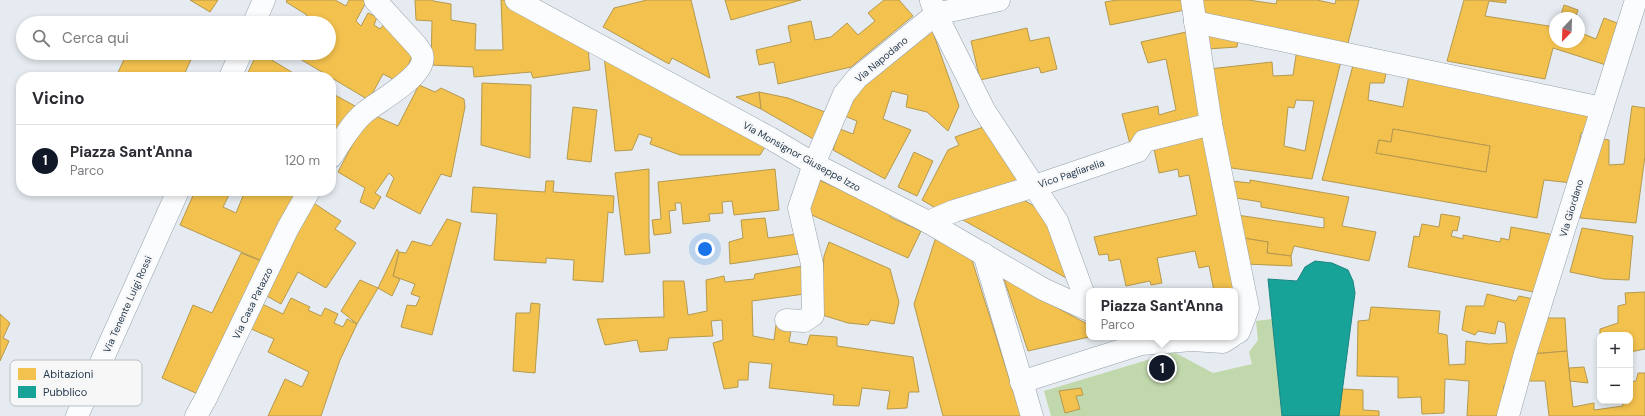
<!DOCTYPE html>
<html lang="it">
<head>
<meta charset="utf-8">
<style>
	body { margin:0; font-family:"DM Sans",sans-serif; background:#f2f2f3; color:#2b2b33 }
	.controls { position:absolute; right:12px; bottom:12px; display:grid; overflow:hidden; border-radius:8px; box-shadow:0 2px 6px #0003 }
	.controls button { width:36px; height:36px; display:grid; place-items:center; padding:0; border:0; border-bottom:1px solid #e1e1e2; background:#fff; color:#2b2b33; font:20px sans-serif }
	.compass { position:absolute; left:1549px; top:12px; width:36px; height:36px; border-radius:50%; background:#fff; box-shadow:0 2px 6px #0003; rotate:203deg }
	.you { position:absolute; left:705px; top:249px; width:14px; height:14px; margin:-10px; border:3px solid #fff; border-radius:50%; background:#1a73e8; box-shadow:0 0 0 6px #1a73e833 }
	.badge { display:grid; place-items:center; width:26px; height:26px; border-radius:50%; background:#111827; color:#fff; font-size:13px; font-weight:700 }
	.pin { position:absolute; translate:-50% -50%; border:2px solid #fff; box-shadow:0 1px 4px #0006 }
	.popup { position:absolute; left:1086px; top:288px; width:152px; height:52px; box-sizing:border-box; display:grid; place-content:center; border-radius:8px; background:#fff; filter:drop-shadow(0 1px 3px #0005); font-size:13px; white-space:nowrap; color:#7c7c81 }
	.popup b { font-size:15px; color:#2b2b33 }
	.popup::after { content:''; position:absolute; left:50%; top:100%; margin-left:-8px; border:8px solid transparent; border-top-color:#fff }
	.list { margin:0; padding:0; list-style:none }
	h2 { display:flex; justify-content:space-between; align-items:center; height:52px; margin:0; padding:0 16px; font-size:17px }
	h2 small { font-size:13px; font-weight:400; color:#7c7c81 }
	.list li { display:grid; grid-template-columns:26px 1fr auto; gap:12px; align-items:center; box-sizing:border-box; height:72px; padding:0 16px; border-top:1px solid #e1e1e2 }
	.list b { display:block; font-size:15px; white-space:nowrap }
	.list p { margin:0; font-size:13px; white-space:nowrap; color:#7c7c81 }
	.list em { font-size:13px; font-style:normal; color:#7c7c81 }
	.icon { flex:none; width:22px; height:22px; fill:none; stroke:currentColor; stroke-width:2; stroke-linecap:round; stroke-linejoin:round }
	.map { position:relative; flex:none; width:1645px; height:416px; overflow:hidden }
	.search { position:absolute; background:#fff; box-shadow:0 2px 6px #0003; left:16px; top:16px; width:320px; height:44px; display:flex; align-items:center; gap:10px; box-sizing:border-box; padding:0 14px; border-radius:22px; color:#7c7c81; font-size:15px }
	.panel { position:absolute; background:#fff; box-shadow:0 2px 6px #0003; left:16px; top:72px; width:320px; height:124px; border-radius:16px }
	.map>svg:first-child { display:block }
	.green { fill:#c1d8ac }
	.homes { fill:#f2c14e; stroke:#b5994f; fill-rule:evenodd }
	.public { fill:#17a398; stroke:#1c8482 }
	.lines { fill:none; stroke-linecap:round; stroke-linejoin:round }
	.minor-casing { stroke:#95a1ac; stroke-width:23 }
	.minor { stroke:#fbfcfd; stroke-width:22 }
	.labels { text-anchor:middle; stroke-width:4; stroke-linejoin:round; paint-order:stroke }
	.street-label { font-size:10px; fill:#263b50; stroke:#f7f7f7 }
	.key { fill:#f7f7f7; stroke:#b8bfc5; stroke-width:1 }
	.key-label { font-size:11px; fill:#263b50 }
</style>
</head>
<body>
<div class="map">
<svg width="1645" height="416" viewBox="0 0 1645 416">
	<rect width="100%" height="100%" fill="#e5ebf0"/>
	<path class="green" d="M1272,319l10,97h-231l-7,-25 130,-39 39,21 39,-9 -3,-12 9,-12 -2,-19z"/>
	<g class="homes">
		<path d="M190,0h28l-8,12z"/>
		<path d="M287,0h48l11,6 3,-6h18l-11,21 5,5 7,-13 9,4 -3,8 6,4 5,-6 30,27 -9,20 -11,10 -12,-6 -11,20 -5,5 -77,-46h39v-30h-26l4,-8 -21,-13z"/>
		<path d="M415,0h18v1l18,3v16l25,4 -1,26h28l-2,-50h7l11,4 4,12 10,-2 55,33 2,23 -57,8 -2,-6 -57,5 -1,-10 -42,-2 1,-44 -16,-1z"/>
		<path d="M647,0h44l19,78 -38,-20 -3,6 -66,-37 11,-19z"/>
		<path d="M725,0h76l-70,20z"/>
		<path d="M884,0h15l14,16 -62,51 -73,17 -4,-22 -15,3 -3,-15 35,-8 -3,-16 23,-5 4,19 16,-3 16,-14 11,12 17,-14 -7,-8z"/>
		<path d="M1117,0h66l2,10 -75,15 -5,-23z"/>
		<path d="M1199,0h49l28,4 1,-4h40l18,4 1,-4h23l-11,43 -146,-24z"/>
		<path d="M1464,0h42v3l-17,-2 -4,15 70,11v15h24v-10l17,7 8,-21 13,5 -11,42 -53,-17 -8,31 -98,-18z"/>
		<path d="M1564,5l14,5 -3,8h-15z"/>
		<path d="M143,19l8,4h-10z"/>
		<path d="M931,27l28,79 -11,25 -21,-19 -21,-5 2,-12 -16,-4 -9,28 28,11 -26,49 -52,-29 7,-21 13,5 4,-13 -15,-6 41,-56z"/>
		<path d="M1027,28l3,13 19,-4 8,32 -16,4 -2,-6 -59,13 -9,-39z"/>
		<path d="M1204,30l34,8 -1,9 -30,2z"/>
		<path d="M1186,32l14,84 -70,28 -8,-30 36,-8 1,9 17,-5 -10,-51 -18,4 -7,-21z"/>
		<path d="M1297,49l45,8 -30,122 -88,-12 -15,-98 63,-7 1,14 20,-1zM1296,100l18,1 -9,50 -21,-5 4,-39 6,1z"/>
		<path d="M127,53h67l-11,24h-67z"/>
		<path d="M257,53h3l40,24h-54z"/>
		<path d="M604,56l164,86 -8,13h-80l-30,-11 2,-6 -13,-4 -7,16 -17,1z"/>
		<path d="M1355,58l33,6 -4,19h-14l-2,17 35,7 7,-37 183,42 -6,21h-6l-9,50 -28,-3 -7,38 -215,-38zM1393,129l97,17 -4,26 -110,-19 3,-13 12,2z"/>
		<path d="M482,83l49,2 -1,73 -49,-13z"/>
		<path d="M419,85l16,7 6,-4 23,11 1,8 -14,70 -10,-3 -21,40 -34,-18 8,-18 -5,-5 -14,20 6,4 -7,12 -14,-7 5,-14 -27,-16 31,-59 29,13z"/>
		<path d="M759,92l29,6 37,14 -10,28 -54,-31z"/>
		<path d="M759,92l2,17 -25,-12z"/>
		<path d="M335,95l20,11 -24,32v-37z"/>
		<path d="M1632,106l13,2v48l-9,67 -56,-5 17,-80 12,2v25l15,-1z"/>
		<path d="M573,107l24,3 -6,52 -24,-3z"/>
		<path d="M989,125l36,52 -86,33 -17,-10 26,-50 11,-5 -4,-8z"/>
		<path d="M1393,129l97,17 -4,26 -110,-19 3,-13 12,2z"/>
		<path d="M1205,132l36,165 -6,18v-24h-21l-5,-25 -10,2 -4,-17 -38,7 5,25 -11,2 -1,-4 -24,5 -6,-27 -11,2 -1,-7 -9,1 -5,-18 103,-22 -8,-40 -10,2 -1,-8 -19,4 -6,-29z"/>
		<path d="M914,152l19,9 -16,35 -19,-9z"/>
		<path d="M649,169v69l1,15 -25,2 -10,-82z"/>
		<path d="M775,169l4,41 -45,5 -2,-14 -10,1 1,11 -14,1 1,7 -27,3 -2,-21h-6l1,7 -7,1 2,22 -17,2 -2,-15 9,-1 -3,-37z"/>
		<path d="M819,180l27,12 48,16 -4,9 31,14 -13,27 -103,-46z"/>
		<path d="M1250,180l99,17 -7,29 34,6 -7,29 -75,-15 -3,10 -24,-3 1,-11 -25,-4 -6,-23 87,13v-10l-63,-11v-5l-25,-4 -4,-17 18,2z"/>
		<path d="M546,181h8l-1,11 61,4 -1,17 -5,-1 -5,70 -30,-2 1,-20 -28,-2v5l-52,-3 3,-46 -26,-2 2,-25 72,5z"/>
		<path d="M195,191h36l-8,16 13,6 9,-22h54l-35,71 -84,-37z"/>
		<path d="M1020,198l28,16 20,65 -112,-63z"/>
		<path d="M309,200l32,21 -6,8 21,14 -30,45 -28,-16 -17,32 -18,-10z"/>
		<path d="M1441,214l19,3 -3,14 -4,-1 -2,6 12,3v-4l37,7 1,-4 8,2 2,-13 39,7 6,8 -17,51 -131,-26 6,-31 5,1 3,-13 17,3z"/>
		<path d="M765,218l3,20 29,-4 1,20 -68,10 -1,-22 14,-4 -2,-18z"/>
		<path d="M447,219l14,4 -29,112 -31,-8 6,-22 9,1 4,-9 -9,-3 4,-10 -22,-8 6,-24 7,1 6,-12 19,5z"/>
		<path d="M1582,228l51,8 -4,44 -25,-1 -34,-7z"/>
		<path d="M936,237l35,20 50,159h-78l-29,-112z"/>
		<path d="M1243,238l25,4 -1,11 24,3 1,10 -46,-2z"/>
		<path d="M829,242l61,27 9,33 -5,22 -23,-4 -3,5 -20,-2 -29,-9 5,-58z"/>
		<path d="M397,249l2,3 -6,24 7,3 -8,17 -14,-8z"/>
		<path d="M241,253l23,9 -66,132 -36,-16 31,-73 19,8z"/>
		<path d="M803,266l2,28 -53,7 1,35 21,4 2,-15h16l-3,17 18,3 3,-10 27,2v9l76,11 6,35h-10l-2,16 -20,1 3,-18 -28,-3 -3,18 -26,-1 1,-10 -65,-7 3,-24 -23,-2 -1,18h-10v7l-14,2 -11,-46 10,-3 -1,-20 -11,1 2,15 -44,2 -2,12 -27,2 -3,-12 -32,5 -8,-26 67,-2 -1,-36h21l4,34 19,-4 -1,-31 18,-4 1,6 29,-3 1,-5z"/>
		<path d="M1004,279l85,46v12l-61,14z"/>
		<path d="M360,280l18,8 -21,36 -16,-13z"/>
		<path d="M1645,292v57l-15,3v-17h-30v-6l18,-6v-17l8,-2 -1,-11z"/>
		<path d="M1487,294l29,7 3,-5 19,4 -23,86 -11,-1 -4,31h-33l2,-35 -24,-2 -1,34 -22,1 -1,-17 -23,1v-21l-41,-1 1,-55 11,-1 2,-13 69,4 -2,22 9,2 2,30 16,-1 1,-23 23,3 18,-1 -2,-20 -7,-2 -3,13 -17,-3 -3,4 -13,-5 4,-24h18z"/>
		<path d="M291,298l19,9 -2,3 13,6 4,-8 13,6 -4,9 9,4 4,-8 10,5 -17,36 -19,56h-53l17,-37 17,8 7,-15 -41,-20 6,-13 -25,-11 11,-25 23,11z"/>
		<path d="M531,303l9,1 -5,69 -22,-2 3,-58h14z"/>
		<path d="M0,314l10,9 -7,15 6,3 -9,20z"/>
		<path d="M1545,318h20l2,33 -35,3z"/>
		<path d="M1567,351l6,56 21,-4v7l29,-4 -1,-5h8v-19l6,-1 2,-8h7v43h-96l-4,-35h-20l7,-27z"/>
		<path d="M1584,367l4,16 -18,-2 -1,-13z"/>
		<path d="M1081,388l2,7 -7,1 4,13 -15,4 -6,-22z"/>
		<path d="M1342,389l21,1v20l16,1v5h-40z"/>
	</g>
	<path class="public" d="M1315,261l17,2 16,7 5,11 2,12 -16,123h-57l-14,-137 29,2 8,-14z"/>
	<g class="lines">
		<defs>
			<g id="minor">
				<path d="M516,0l254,138 44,26 114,58 115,67 46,21"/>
				<path d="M1192,0l19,124 37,184 -9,24 -4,2"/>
				<path d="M931,1l5,13 48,96 73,111 32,88"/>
				<path d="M1195,22l407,86"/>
				<path d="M254,23l10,-23"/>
				<path d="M230,77l11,-24"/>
				<path d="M331,157c10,-15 20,-33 33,-44 14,-12 65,-38 58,-59 -1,-3 -3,-5 -5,-8l-42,-46"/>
				<path d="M928,222l26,-11 81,-25 103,-35 6,-10 67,-17"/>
				<path d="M984,254l48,162"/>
				<path d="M786,320l18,1 9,-6 -1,-51 -13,-56 15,-44 30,-70 13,-16 79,-64 63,-14"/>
				<path d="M1021,382l120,-38 51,-4 31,2 8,-5"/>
				<path d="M77,416l101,-225"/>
				<path d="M196,416l10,-18 82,-170 21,-37"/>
				<path d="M1508,416l17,-62 111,-354"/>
			</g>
		</defs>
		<use href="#minor" class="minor-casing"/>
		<use href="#minor" class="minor"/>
	</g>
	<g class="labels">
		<g class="street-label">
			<text transform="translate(881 59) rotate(-40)" y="4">Via Napodano</text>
			<text transform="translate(802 156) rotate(29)" y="4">Via Monsignor Giuseppe Izzo</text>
			<text transform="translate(1071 173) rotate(-19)" y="4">Vico Pagliarelia</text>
			<text transform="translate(1571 208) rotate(-73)" y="4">Via Giordano</text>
			<text transform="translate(252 303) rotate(-64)" y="4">Via Casa Patazzo</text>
			<text transform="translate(127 304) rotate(-66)" y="4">Via Tenente Luigi Rossi</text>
		</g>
	</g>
	<rect x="10" y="360" width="132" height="46" rx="6" class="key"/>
	<rect x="18" y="368" width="18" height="12" fill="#f2c14e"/>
	<rect x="18" y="386" width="18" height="12" fill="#17a398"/>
	<g class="key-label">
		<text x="43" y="378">Abitazioni</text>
		<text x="43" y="396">Pubblico</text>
	</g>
</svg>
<div class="controls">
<button>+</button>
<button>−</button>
</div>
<svg class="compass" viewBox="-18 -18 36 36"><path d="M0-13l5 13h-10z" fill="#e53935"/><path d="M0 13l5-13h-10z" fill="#7c7c81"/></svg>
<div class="you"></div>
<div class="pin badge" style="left:1162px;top:368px">1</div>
<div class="popup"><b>Piazza Sant'Anna</b>Parco</div>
<div class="search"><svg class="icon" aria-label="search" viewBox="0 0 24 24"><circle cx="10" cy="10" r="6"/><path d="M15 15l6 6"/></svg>Cerca qui</div>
<section class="panel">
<h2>Vicino<small></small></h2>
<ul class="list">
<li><span class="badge">1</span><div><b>Piazza Sant'Anna</b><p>Parco</p></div><em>120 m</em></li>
</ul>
</section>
</div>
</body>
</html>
